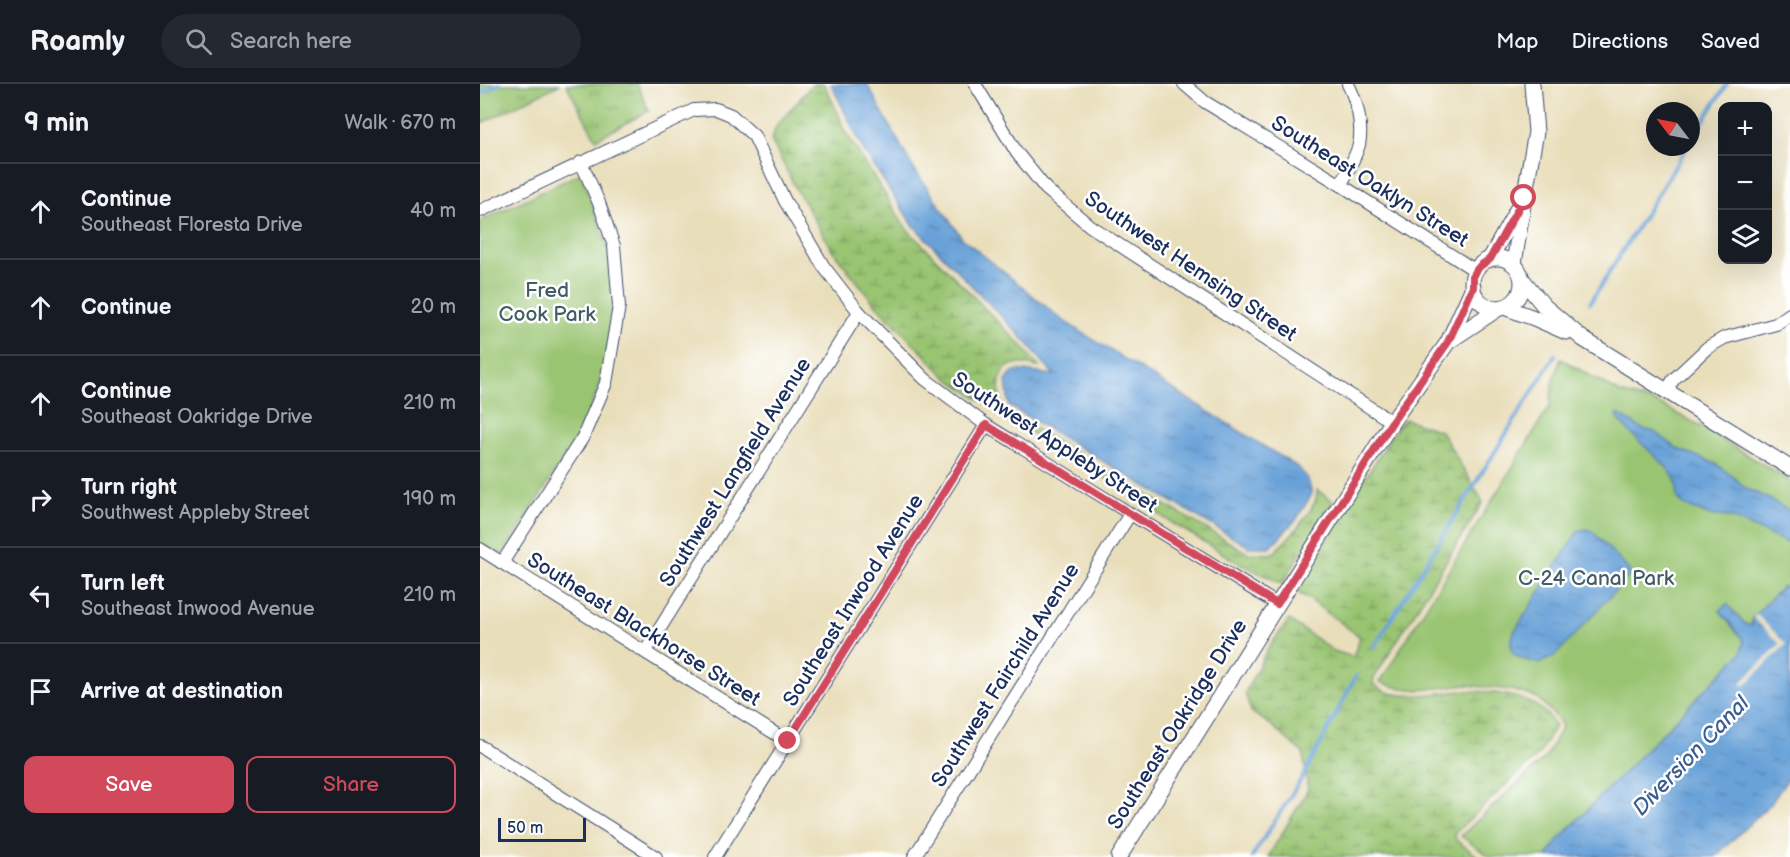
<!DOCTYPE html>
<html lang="en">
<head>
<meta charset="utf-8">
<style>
	body { margin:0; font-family:"Balsamiq Sans",sans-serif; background:#242831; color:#f1f3f6 }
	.controls { position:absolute; right:18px; top:18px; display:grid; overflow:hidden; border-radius:12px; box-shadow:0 6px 24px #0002 }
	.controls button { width:54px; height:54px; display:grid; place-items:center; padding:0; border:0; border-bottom:2px solid #363941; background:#171b24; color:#f1f3f6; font:30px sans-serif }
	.compass { position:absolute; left:1166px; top:18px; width:54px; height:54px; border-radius:50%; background:#171b24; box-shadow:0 6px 24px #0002; rotate:302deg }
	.scale { position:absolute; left:18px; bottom:15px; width:88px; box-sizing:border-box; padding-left:6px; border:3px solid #1b2f5e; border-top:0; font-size:16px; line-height:21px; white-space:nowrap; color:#1b2f5e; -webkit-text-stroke:4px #fff; paint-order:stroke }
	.stop { position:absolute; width:18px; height:18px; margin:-14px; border:4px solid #d1495b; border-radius:50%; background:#fff }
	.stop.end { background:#d1495b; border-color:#fff; box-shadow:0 2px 6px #0008 }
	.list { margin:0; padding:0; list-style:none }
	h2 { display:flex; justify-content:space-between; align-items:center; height:78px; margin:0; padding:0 24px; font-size:26px }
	h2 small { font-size:20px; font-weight:400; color:#9ea1a6 }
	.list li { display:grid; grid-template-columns:39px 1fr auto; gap:18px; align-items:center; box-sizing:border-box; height:96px; padding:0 24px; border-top:2px solid #363941 }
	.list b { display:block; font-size:22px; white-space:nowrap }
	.list p { margin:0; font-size:20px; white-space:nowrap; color:#9ea1a6 }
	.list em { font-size:20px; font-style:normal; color:#9ea1a6 }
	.actions { display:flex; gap:12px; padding:18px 24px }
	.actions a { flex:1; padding:14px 0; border:2px solid #d1495b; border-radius:12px; text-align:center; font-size:21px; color:#d1495b }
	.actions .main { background:#d1495b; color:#fff }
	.icon { flex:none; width:33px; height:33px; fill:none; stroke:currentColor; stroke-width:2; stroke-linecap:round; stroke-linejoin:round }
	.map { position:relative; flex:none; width:1310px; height:773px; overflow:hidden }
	header { display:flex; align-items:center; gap:36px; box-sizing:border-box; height:84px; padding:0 30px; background:#171b24; border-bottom:2px solid #363941 }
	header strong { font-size:28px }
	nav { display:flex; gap:33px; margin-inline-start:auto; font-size:21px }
	.search { width:420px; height:54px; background:#242831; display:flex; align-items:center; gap:15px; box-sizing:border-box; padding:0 21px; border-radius:33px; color:#9ea1a6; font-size:22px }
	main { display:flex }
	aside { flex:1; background:#171b24 }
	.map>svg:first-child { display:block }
	.grass { fill:url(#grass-tufts); stroke:#5a7a68; stroke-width:1.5 }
	.wetland { fill:url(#wetland-marsh); stroke:#5a7a68; stroke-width:1.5 }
	.green { fill:#99c471; stroke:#5a7a68; stroke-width:1.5 }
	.water { fill:url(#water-ripples); stroke:#42689b; stroke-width:1.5 }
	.pier { fill:#e9deba }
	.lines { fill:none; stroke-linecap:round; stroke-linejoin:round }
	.stream { stroke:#69a2d8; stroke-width:4 }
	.minor-casing { stroke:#3a496c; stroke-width:14 }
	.tertiary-casing { stroke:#3a496c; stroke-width:17 }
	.minor { stroke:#fff; stroke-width:12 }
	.tertiary { stroke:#fff; stroke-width:15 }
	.route { stroke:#d1495b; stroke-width:8 }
	.labels { text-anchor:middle; stroke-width:5; stroke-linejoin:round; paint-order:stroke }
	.street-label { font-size:21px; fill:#1b2f5e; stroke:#fff }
	.park-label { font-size:21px; fill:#415c64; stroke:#fff }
	.water-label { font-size:22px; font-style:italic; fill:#3a5d8f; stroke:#fff }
</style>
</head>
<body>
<header>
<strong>Roamly</strong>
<div class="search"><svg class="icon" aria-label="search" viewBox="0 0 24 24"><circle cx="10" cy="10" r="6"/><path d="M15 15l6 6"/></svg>Search here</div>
<nav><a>Map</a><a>Directions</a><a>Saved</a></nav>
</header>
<main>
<aside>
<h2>9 min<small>Walk · 670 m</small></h2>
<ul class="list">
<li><svg class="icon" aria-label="ahead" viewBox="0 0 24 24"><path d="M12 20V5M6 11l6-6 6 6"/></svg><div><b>Continue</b><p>Southeast Floresta Drive</p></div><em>40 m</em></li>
<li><svg class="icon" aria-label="ahead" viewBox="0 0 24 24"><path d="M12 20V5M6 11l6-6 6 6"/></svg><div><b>Continue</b></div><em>20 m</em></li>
<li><svg class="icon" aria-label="ahead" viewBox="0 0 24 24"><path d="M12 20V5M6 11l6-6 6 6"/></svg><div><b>Continue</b><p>Southeast Oakridge Drive</p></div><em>210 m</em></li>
<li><svg class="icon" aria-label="right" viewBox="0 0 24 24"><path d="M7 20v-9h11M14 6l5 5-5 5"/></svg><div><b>Turn right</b><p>Southwest Appleby Street</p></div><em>190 m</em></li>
<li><svg class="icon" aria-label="left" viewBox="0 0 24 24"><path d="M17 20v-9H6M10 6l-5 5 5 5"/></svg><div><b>Turn left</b><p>Southeast Inwood Avenue</p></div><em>210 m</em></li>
<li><svg class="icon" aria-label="arrive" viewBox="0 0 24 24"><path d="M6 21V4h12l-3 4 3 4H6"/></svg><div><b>Arrive at destination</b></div></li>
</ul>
<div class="actions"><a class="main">Save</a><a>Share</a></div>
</aside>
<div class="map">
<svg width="1310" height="773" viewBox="0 0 1310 773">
	<defs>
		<pattern id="grass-tufts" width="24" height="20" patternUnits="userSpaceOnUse" patternTransform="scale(1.5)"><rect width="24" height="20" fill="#99c471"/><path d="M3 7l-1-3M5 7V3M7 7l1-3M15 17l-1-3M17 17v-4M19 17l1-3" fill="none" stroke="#7ca060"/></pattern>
		<pattern id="wetland-marsh" width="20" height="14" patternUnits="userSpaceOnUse" patternTransform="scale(1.5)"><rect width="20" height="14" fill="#99c471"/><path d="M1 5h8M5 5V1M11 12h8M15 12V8" fill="none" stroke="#7ca060"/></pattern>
		<pattern id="water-ripples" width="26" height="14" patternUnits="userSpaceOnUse" patternTransform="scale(1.5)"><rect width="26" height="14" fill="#69a2d8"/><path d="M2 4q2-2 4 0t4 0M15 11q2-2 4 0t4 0" fill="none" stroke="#5684b2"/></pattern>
	</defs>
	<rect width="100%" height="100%" fill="#fff"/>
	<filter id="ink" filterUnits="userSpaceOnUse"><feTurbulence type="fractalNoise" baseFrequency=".0167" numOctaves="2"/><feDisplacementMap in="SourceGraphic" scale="12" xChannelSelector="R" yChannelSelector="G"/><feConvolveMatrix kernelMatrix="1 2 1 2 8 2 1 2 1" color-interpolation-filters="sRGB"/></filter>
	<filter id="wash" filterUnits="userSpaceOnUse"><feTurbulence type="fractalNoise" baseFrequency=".008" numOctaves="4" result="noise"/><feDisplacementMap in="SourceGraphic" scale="24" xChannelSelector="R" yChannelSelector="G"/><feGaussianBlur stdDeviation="1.35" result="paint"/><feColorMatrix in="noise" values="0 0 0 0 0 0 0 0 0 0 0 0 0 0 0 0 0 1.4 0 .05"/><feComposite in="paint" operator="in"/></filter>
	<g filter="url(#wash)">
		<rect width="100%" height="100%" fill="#e9deba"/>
		<g class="grass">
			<path d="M0,0h80l-80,40z"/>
			<path d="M86,0h71l12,27 -53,28z"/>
		</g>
		<g class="wetland">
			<path d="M333,0h11l15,31 4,13 63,100 117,119 16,20c-7,-1 -18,-5 -25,-3 -19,5 -17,36 -8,48l242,141 23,1 4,-2c12,-13 45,-45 42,-62l16,11 -51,83 -45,-22 -71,-43 -43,-30 -75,-45 -101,-66 -72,-74 -42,-53 -38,-64 -24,-47 6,-15z"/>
			<path d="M925,335l36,12 42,71 -109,176 -1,5c21,23 70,7 95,8 30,1 73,5 87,35l-16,28 -84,79 1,7 21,16 -4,1h-205l40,-67 -5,-37 -32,-28 -20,-13 -6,-19 22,-43 22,-30 45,31 19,6 7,-20 -54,-40 -12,-6 102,-162z"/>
		</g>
		<g class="green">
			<path d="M101,89l28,78 7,50 -12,70 -8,24 -17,40 -78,123 -21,-14v-323z"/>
			<path d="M1081,275l59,34 37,10 40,21 93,57v109l-7,-4 -30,31 -2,9 -6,-2 -18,-20 -7,7 24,30 -3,12 -179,183 -15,21h-57l-29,-21 84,-78 17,-31 -4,-8 -20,-21 -26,-8 -45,-5 -48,5 -24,-3 -15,-5 170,-276 3,-26z"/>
		</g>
		<g class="water">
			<path d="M351,0h36l45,82 50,72 103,84 234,146 9,11 4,15 -16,26 -26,27h-21l-240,-141 -3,-25 6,-8 5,-3 37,5 -26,-31 -116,-120 -48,-73z"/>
			<path d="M1138,330l24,15 13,3 23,17 38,15 19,14 10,10 22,10 21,12 2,2v32l-60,-27 -22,-2 -25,-10 -7,-10c1,-3 2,-6 1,-9 -3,-21 -48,-48 -60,-69z"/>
			<path d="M1106,445l6,2 37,39 1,5 -75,81 -16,8c-21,-7 -34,-6 -25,-32l63,-99 3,-3z"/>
			<path d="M1303,502l7,4v186l-19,27 -56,54h-168l15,-21 179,-183 3,-12 -24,-30 7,-7 18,20 6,2 2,-3 -1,-4 1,-2z"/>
		</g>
		<path class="pier" d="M1276,530l30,30 -42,42 -3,-3 39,-39 -27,-27z"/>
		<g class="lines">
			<g class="stream">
				<path d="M0,9l19,-9"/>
				<path d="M1211,57l36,-57"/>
				<path d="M1110,219l97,-156"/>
				<path d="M894,563l181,-292"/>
				<path d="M772,773l53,-84 51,-97"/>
			</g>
		</g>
	</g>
	<g filter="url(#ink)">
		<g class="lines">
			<defs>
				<g id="minor">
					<path d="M495,0l42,69 29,36 44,37 302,196"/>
					<path d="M704,0l21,18 136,83 135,86"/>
					<path d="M861,101c6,-13 14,-27 18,-40 4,-20 -2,-43 -11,-61"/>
					<path d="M0,127l214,-101 22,-1 15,6 23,21 31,65 39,66 35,45 66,67 61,46 291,179"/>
					<path d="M1186,307l8,-12 33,-31 17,-10 52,-14 14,-10"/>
					<path d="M0,465l307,192"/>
					<path d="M22,479l81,-126 23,-54 13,-77 -5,-60 -15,-43 -18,-41"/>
					<path d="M165,568l214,-340"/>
					<path d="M0,662l176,111"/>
					<path d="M235,773l271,-432"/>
					<path d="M434,773l216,-343"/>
				</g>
				<g id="tertiary">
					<circle cx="1017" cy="199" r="25"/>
					<path d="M1010,175l29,-53"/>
					<path d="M1034,180l10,-66 12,-66 -4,-48"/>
					<path d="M1042,195l22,27 39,33 207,129"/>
					<path d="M1024,223l30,11 32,14"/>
					<path d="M971,256l48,-32"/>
					<path d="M639,773l273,-435 56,-80 25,-55"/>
				</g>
			</defs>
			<use href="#minor" class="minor-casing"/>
			<use href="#tertiary" class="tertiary-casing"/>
			<use href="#minor" class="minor"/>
			<use href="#tertiary" class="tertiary"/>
		</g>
	</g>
	<g class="lines" filter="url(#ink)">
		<path class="route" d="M308,657l198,-316 291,179 115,-182 56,-80 25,-55v-11l3,-5 4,-5 10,-7 34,-61"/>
	</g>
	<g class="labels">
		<g class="street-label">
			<text transform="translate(890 97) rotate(32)" y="7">Southeast Oaklyn Street</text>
			<text transform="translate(711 182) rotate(34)" y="7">Southwest Hemsing Street</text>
			<text transform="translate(575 358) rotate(33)" y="7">Southwest Appleby Street</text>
			<text transform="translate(255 388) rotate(-58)" y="7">Southwest Langfield Avenue</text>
			<text transform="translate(373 516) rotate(-58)" y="7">Southeast Inwood Avenue</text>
			<text transform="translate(164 545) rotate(32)" y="7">Southeast Blackhorse Street</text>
			<text transform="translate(525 591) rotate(-58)" y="7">Southwest Fairchild Avenue</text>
			<text transform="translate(697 640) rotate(-58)" y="7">Southeast Oakridge Drive</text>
		</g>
		<g class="park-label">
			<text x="67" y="213">Fred<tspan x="67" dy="24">Cook Park</tspan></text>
			<text x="1116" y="501">C-24 Canal Park</text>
		</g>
		<g class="water-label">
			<text transform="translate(1210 671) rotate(-46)" y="8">Diversion Canal</text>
		</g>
	</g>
</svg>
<div class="controls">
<button>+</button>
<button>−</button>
<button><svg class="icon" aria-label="layers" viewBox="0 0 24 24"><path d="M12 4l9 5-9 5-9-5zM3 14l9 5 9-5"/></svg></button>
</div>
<svg class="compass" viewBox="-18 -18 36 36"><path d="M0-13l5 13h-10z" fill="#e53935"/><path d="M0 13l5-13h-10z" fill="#9ea1a6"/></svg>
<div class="scale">50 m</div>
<div class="stop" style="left:1044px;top:114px"></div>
<div class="stop end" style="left:308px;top:657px"></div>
</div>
</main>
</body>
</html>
